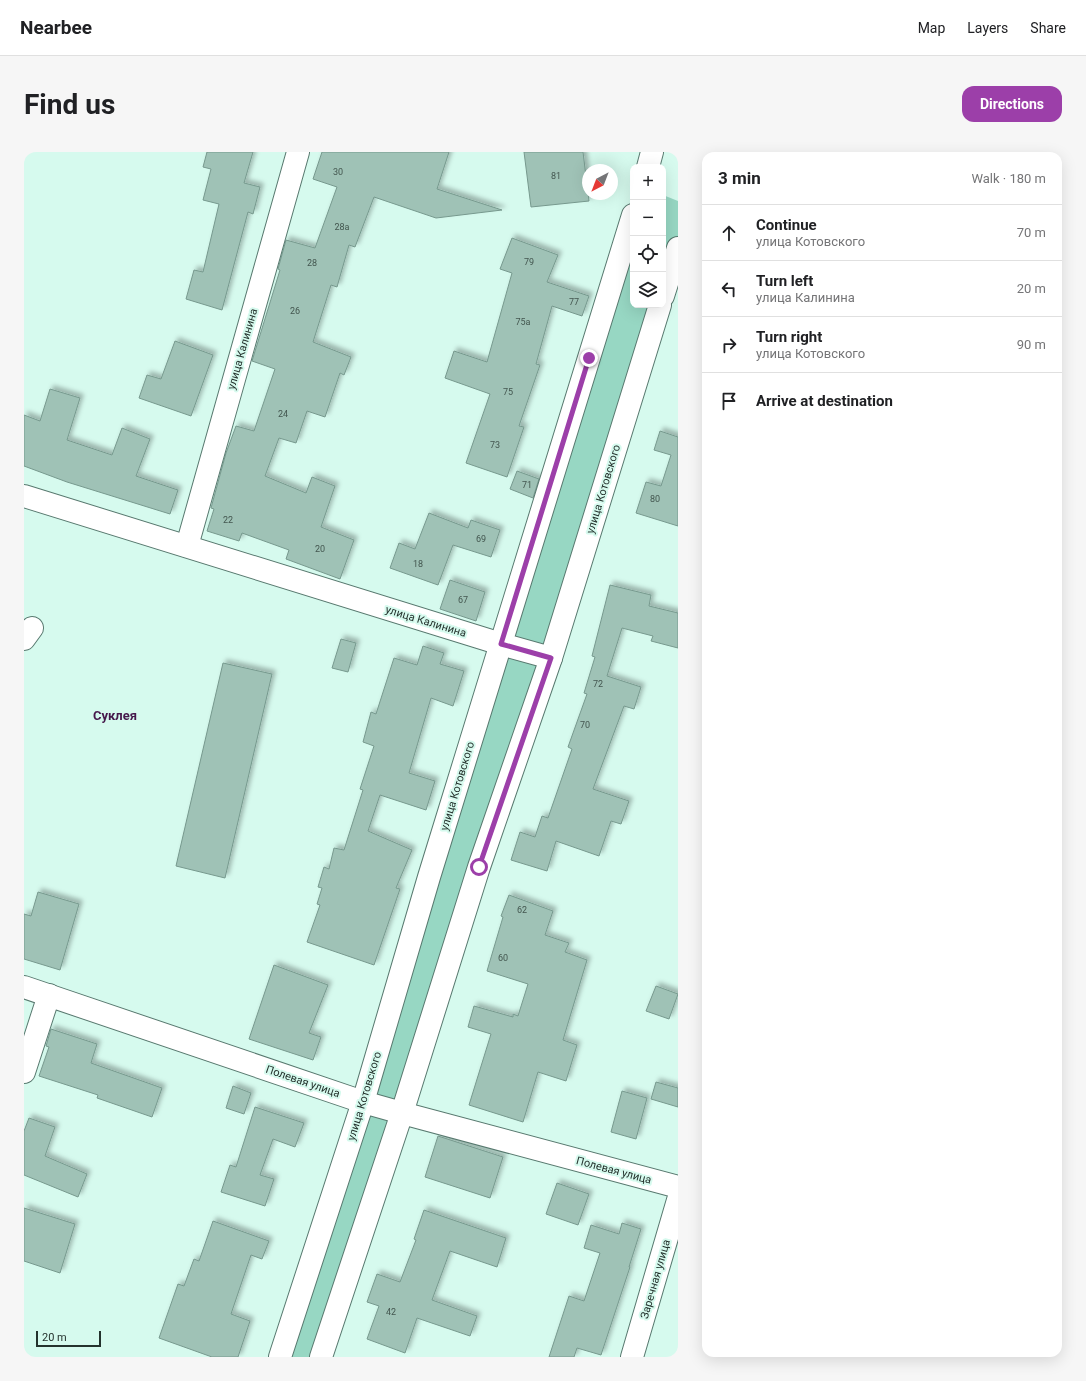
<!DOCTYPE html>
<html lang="en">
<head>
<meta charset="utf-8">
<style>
	body { margin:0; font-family:Roboto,sans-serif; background:#f6f6f6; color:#202124 }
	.controls { position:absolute; right:12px; top:12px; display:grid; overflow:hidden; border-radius:8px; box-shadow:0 4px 16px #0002 }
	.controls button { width:36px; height:36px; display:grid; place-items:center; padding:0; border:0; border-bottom:1px solid #e0e0e0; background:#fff; color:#202124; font:20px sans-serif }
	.compass { position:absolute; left:558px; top:12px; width:36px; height:36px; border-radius:50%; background:#fff; box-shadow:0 4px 16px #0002; rotate:222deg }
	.scale { position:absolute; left:12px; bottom:10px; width:65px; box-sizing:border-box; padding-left:4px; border:2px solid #24322d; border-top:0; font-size:11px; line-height:14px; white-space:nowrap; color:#24322d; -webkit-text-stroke:3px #d6faee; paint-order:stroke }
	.stop { position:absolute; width:12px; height:12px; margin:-9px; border:3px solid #9c3fa9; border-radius:50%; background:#fff }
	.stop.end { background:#9c3fa9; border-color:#fff; box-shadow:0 1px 4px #0008 }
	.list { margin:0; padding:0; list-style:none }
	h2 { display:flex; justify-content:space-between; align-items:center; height:52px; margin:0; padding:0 16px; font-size:17px }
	h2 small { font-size:13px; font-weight:400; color:#757577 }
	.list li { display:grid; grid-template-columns:26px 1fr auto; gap:12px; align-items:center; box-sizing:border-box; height:56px; padding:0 16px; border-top:1px solid #e0e0e0 }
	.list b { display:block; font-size:15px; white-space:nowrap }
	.list p { margin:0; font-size:13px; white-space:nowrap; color:#757577 }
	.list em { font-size:13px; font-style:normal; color:#757577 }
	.icon { flex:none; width:22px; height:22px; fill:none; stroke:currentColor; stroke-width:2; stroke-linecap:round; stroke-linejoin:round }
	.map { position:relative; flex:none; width:654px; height:1205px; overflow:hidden; border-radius:12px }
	header { display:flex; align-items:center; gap:24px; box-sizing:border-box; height:56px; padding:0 20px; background:#fff; border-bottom:1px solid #e0e0e0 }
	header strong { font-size:19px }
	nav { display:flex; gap:22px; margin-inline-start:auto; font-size:14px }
	.intro { display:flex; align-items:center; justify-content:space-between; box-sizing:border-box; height:96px; padding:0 24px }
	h1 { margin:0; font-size:28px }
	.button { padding:10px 18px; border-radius:12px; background:#9c3fa9; color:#fff; font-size:14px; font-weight:700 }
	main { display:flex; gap:24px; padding:0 24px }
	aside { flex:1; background:#fff; border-radius:12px; box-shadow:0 4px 16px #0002 }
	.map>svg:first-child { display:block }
	.green { fill:#97d7c3 }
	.building { fill:#9fc2b6; stroke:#77998e; filter:url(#shadow) }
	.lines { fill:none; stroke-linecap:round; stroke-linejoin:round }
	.minor-casing { stroke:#58796f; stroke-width:24 }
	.minor { stroke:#fff; stroke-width:22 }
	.route { stroke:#9c3fa9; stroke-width:5 }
	.labels { text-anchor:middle; stroke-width:4; stroke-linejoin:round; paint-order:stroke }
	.number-label { font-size:9px; fill:#43564f }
	.street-label { font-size:11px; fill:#24322d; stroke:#d6faee }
	.quarter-label { font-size:13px; font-weight:bold; fill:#46194c; stroke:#d6faee }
</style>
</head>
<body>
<header>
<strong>Nearbee</strong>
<nav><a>Map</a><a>Layers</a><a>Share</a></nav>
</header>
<div class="intro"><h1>Find us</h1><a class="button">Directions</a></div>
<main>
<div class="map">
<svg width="654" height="1205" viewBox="0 0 654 1205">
	<defs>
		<filter id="shadow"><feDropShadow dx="3.5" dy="-3.5" stdDeviation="2" flood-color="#0004"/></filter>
	</defs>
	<rect width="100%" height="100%" fill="#d6faee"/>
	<g class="green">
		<path d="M639,43l15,6v47l-15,48z"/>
		<path d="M609,63v90h27l-339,1052h-41z"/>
	</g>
	<g class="building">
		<path d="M183,0h46l-9,31 16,4 -7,27 -5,-2 -26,98 -36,-11 8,-29 9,2 16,-68 -16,-4 8,-31 -8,-2z"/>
		<path d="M298,0h127l-12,37 65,21 -66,8 -62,-21 -19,50 -6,-2 -12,42 -6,-2 -18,57 38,15 -7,18 -4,-2 -15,44 -18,-6 -11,32 -17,-5 -14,38 41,17 6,-16 23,9 -14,41 33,13 -14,39 -54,-20 3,-9 -47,-17 -3,8 -32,-10 7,-22 -3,-1 15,-55 10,-27 18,5 21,-62 -23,-8 28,-91 -2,-1 8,-29 29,8 22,-61 -24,-8z"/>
		<path d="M500,0h59l6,49 -58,6z"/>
		<path d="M488,86l46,17 -11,27 42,14 -7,20 -30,-10 -16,58 4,1 -21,61 5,1 -17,50 -41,-14 24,-69 -45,-16 9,-27 33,11 25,-89 -12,-4z"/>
		<path d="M151,189l38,14 -22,61 -52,-18 8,-23 14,4z"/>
		<path d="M26,237l30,9 -13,42 45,15 10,-27 28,11 -14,37 42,14 -8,24 -103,-32 -43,-16v-51l16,6z"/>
		<path d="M636,279l18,6v89l-42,-13 10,-31 15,4 10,-31 -17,-5z"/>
		<path d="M493,319l22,8 -6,19 -23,-9z"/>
		<path d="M405,361l39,15 3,-8 29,10 -9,27 -38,-12 -15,40 -48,-17 9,-25 16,6z"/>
		<path d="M426,428l35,12 -9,29 -36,-12z"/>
		<path d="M586,433l41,10 -2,11 29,7v35l-27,-7 2,-5 -31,-8 -15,48 34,11 -7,22 -10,-3 -31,83 36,12 -8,23 -10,-3 -12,35 -43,-15 -9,30 -36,-11 9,-28 15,5 7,-21 6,2 24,-69 -4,-2 19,-53 -3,-1 11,-36 -3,-1z"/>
		<path d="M317,487l15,4 -8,29 -16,-4z"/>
		<path d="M399,494l21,7 -4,11 24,7 -11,35 -22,-8 -22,75 26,8 -9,29 -46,-15 -12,36 44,19 -16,38 4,1 -26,76 -67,-23 13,-37 -3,-1 5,-16 -4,-1 6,-20 5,2 5,-21 10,2 19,-60 -3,-1 14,-43 -11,-4 8,-30 5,2 18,-56 23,7z"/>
		<path d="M199,511l49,11 -47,204 -49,-12z"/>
		<path d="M14,740l41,12 -19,66 -36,-11v-45l7,2z"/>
		<path d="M485,743l44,16 -8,24 24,8 -4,9 22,8 -24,80 14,5 -11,36 -28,-9 -15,50 -54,-17 22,-71 -23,-7 6,-21 39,11v-3l5,2 10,-32 -41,-13 16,-54 -2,-1z"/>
		<path d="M250,813l54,20 -19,48 12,4 -8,23 -64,-21z"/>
		<path d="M632,834l22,8 -9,25 -23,-8z"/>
		<path d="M27,877l46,15 -6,19 71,25 -10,29 -55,-19 1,-3 -59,-19 10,-29 -3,-1z"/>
		<path d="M632,930l22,6v19l-27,-8z"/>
		<path d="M209,934l18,7 -7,21 -18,-6z"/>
		<path d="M598,939l25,7 -11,41 -25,-7z"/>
		<path d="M231,955l49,16 -9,24 -22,-8 -13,36 14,4 -9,27 -44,-14 9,-27 6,2z"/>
		<path d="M5,966l26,9 -10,29 42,18 -9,23 -54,-22v-44z"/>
		<path d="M414,984l65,21 -13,41 -65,-21z"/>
		<path d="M533,1031l32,11 -11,31 -32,-11z"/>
		<path d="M0,1056l51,16 -15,49 -36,-12z"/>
		<path d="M400,1058l82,28 -9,29 -47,-16 -18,49 45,16 -7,20 -53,-18 -12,35 -38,-14 12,-33 -12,-4 10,-28 23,8 16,-42 -2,-1z"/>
		<path d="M189,1069l56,20 -7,18 -11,-4 -20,59 19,7 -12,36h-26l-53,-19 19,-54 6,2 10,-27 5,2z"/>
		<path d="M598,1071l19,6 -12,38h1l-29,88 -24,-7 -3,9h-25l20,-61 15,5 16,-48 -16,-5 7,-23 28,9z"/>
	</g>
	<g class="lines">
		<defs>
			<g id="minor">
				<path d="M624,15l4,-15"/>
				<path d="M639,144l15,-48"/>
				<path d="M0,344l477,148 50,14"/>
				<path d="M163,394l111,-394"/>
				<path d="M0,487l8,-11"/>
				<path d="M0,835l339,115 39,11 276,74"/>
				<path d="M0,920l25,-77"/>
				<path d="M256,1205l83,-255 66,-225 204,-662"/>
				<path d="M297,1205l81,-244 77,-246 72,-209 109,-353"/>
				<path d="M608,1205l46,-157"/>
			</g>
		</defs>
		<use href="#minor" class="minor-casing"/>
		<use href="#minor" class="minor"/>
	</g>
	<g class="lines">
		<path class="route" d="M455,715l72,-209 -50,-14 88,-286"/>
	</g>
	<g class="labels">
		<g class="number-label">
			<text x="314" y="23">30</text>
			<text x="532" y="27">81</text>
			<text x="318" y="78">28а</text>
			<text x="505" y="113">79</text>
			<text x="288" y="114">28</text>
			<text x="550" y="153">77</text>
			<text x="271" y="162">26</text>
			<text x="499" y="173">75а</text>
			<text x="484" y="243">75</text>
			<text x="259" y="265">24</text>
			<text x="471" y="296">73</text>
			<text x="503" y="336">71</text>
			<text x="631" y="350">80</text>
			<text x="204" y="371">22</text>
			<text x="457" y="390">69</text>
			<text x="296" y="400">20</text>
			<text x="394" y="415">18</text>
			<text x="439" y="451">67</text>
			<text x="574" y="535">72</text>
			<text x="561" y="576">70</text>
			<text x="498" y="761">62</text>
			<text x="479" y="809">60</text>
			<text x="367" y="1163">42</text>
		</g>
		<g class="street-label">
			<text transform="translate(218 197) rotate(-74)" y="4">улица Калинина</text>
			<text transform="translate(579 337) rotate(-73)" y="4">улица Котовского</text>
			<text transform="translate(402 469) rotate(17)" y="4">улица Калинина</text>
			<text transform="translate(433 634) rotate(-73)" y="4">улица Котовского</text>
			<text transform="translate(279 929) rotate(19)" y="4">Полевая улица</text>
			<text transform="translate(340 944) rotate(-73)" y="4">улица Котовского</text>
			<text transform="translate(590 1018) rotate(15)" y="4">Полевая улица</text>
			<text transform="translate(631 1127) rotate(-74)" y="4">Заречная улица</text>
		</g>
		<g class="quarter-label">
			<text x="91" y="568">Суклея</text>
		</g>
	</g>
</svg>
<div class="controls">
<button>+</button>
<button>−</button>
<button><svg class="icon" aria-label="locate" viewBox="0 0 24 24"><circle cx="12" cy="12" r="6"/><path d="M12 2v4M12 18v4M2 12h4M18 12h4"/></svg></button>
<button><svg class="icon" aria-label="layers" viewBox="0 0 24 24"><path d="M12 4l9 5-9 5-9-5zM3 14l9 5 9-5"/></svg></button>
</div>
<svg class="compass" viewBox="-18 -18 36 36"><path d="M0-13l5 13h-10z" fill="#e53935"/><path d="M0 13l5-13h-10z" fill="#757577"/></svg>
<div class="scale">20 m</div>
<div class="stop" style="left:455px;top:715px"></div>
<div class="stop end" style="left:565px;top:206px"></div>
</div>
<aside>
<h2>3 min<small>Walk · 180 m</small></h2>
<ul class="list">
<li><svg class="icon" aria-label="ahead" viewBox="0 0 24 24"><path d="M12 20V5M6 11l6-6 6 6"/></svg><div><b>Continue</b><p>улица Котовского</p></div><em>70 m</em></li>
<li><svg class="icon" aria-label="left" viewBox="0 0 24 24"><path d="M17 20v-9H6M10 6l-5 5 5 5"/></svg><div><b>Turn left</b><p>улица Калинина</p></div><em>20 m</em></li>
<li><svg class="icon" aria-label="right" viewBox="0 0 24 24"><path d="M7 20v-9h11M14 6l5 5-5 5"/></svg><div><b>Turn right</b><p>улица Котовского</p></div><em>90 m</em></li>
<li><svg class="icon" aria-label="arrive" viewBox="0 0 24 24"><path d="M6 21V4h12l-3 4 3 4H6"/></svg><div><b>Arrive at destination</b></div></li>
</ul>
</aside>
</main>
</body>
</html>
